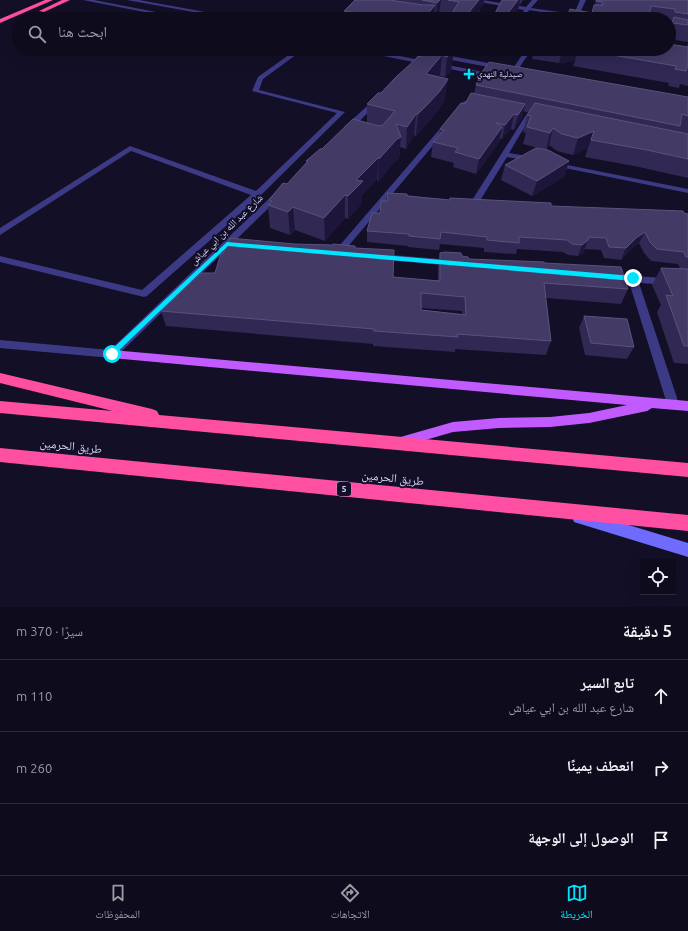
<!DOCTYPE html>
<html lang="ar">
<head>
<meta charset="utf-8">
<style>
	body { margin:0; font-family:Ubuntu,"Noto Naskh Arabic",sans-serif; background:#1c1929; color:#f1f3f6; direction:rtl }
	.controls { position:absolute; right:12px; bottom:12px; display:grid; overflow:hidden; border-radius:0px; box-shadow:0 4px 16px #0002 }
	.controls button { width:36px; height:36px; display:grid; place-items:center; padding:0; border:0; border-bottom:1px solid #2e2b3b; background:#0e0b1c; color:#f1f3f6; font:20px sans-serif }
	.stop { position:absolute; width:12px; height:12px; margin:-9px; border:3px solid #00e5ff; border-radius:50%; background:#fff }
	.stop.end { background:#00e5ff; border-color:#fff; box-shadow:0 1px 4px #0008 }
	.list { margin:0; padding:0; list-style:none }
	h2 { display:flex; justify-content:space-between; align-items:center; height:52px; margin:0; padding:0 16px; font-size:17px }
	h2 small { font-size:13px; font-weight:400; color:#9b9ba3 }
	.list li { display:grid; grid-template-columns:26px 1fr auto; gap:12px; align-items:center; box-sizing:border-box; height:72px; padding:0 16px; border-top:1px solid #2e2b3b }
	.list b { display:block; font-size:15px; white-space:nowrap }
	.list p { margin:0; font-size:13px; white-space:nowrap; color:#9b9ba3 }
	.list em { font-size:13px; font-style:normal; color:#9b9ba3 }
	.icon { flex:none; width:22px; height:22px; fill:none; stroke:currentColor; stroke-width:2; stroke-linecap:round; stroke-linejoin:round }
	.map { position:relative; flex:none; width:688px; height:607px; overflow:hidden; direction:ltr }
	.search { position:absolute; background:#0e0b1c; box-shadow:0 4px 16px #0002; left:12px; right:12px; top:12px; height:44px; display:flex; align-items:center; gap:10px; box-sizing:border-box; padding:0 14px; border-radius:22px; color:#9b9ba3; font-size:15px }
	.sheet { height:268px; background:#0e0b1c }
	nav { display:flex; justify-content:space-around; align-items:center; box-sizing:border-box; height:56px; border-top:1px solid #2e2b3b; background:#0e0b1c; font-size:11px; color:#9b9ba3 }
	nav a { display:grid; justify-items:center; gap:2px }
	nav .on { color:#00e5ff }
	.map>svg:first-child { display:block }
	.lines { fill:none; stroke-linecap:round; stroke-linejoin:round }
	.street { fill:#3d3a85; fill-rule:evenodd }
	.secondary { fill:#6f6bff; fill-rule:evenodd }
	.primary { fill:#c25bff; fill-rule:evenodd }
	.highway { fill:#ff4fa3; fill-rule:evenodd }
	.wall { fill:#312854; fill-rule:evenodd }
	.shaded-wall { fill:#1d163a }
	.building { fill:#433a66; stroke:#5a527e; fill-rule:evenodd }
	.route { fill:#00e5ff }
	.poi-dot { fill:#00e5ff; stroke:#130f26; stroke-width:1.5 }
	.labels { text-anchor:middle; stroke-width:4; stroke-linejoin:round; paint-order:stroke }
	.far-poi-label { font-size:9px; fill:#d9d4ff; stroke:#130f26; text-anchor:start }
	.shield { fill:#130f26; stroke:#9e99be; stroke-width:1 }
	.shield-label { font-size:9px; font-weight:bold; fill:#d9d4ff }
	.street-label { font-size:10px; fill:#d9d4ff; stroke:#130f26 }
	.near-street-label { font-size:12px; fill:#d9d4ff; stroke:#130f26 }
</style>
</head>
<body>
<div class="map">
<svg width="688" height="607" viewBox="0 0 688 607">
	<rect width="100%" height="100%" fill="#130f26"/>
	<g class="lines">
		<g class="street">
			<path d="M83,0h11l98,19h-12z"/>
			<path d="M127,0h12l105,19h-12z"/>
			<path d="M359,0h6l-23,19h-6z"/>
			<path d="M469,0h13l44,7 6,-7h6l-7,8 43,6 6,-14h6l-7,15 18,4h-13l-55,-9 -4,9h-6l5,-9z"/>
			<path d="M297,49h7l-41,30 -4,11 86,22 -85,84 -113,100 -3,1 -144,-35v-6l142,34 109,-95 -120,-44 -131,84v-7l130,-82 126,45 81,-78 -85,-22 6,-14z"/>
			<path d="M349,49h13l53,10 4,-5 -18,-5h12l86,16 3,2 -3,2 -74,-14 -4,5 4,1v2h-7l-6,6 -3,-2 4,-5z"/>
			<path d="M526,49h6l-15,22h-4l-1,-1z"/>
			<path d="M438,63l55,11 3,2 -3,2 -57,-12 -1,-1z"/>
			<path d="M375,99l5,1 -30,31h-6v-4z"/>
			<path d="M465,101l17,5 -3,2 -12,-3 -127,151h-6l-2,-2 2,-2 129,-150z"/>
			<path d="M528,114l3,2 -22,37 23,4 4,2 -4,2 -25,-4 -31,50h-6l-1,-2 57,-90z"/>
			<path d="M552,162l136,27v4l-133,-27 -4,-2z"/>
			<path d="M276,192h6l1,2 -167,163 -4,1 -112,-10v-8l110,10z"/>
			<path d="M380,254l72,6 5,3 -5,3 -75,-7 -2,-2z"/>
			<path d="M611,274l77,6v6l-49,-3 40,121 -2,3 -4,2 -4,-2 -2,-3 -38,-122 -21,-3 -2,-2 2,-2z"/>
		</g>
		<path class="secondary" d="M579,510l109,33v14l-114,-35 -2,-5 2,-5z"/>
		<path class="primary" d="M112,350l576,51v10l-36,-3 -5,3 -58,12 -39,4 -51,1 -46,4 -52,15 -4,-1 -2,-4 2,-4 56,-16 46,-4 51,-1 39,-4 38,-8 -515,-47 -4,-1 -1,-3 1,-3z"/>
		<g class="highway">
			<path d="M45,0h8l-53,23v-4z"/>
			<path d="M62,0h8l-26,12 -5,-1z"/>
			<path d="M0,373l152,36 5,2 2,4 529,48v14l-688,-64v-12l113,10 -113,-28z"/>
			<path d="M0,448l688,67v16l-688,-69z"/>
		</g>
	</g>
	<g class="wall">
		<path d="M355,0h129v4l-4,5 -1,4 15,2 8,-15h21l-3,5 -1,-1 -1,6 -6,9h2h-170v-8zM439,14l11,2 -2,3 -12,-2z"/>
		<path d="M596,0h92v86l-8,-2 -1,4 -11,-2 1,-3 -96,-17 2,-5 -16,2 -27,-4 2,-10h135l18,-2 1,-5 -19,-3v-10l1,-1 -1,-9h-103l26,-6z"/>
		<path d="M453,49h62l-3,6 -20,-4 -3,4z"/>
		<path d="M454,50l-3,21 -6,6 -5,-1 -1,1 6,23 -8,12 -13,15 -8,9 -2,-1 -8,14 -6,-2 -1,12 -4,2 -17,21 -1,-3 -15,16v8l-14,16 -3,-1 -20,23 -30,-11 -5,5 -20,-7 -2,-23 2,-2 -1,-3 18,-16 20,-21 -1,-2 16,-12 45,-26v-19l14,-11 15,-16z"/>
		<path d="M478,78l210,19v81l-49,-11 -54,-10 3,-9 -15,7 -16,-4 -8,-6 -3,5 -23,-6 3,-11 -3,-1 4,-17 2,-2 -6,-2 -1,7 -8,12 -3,-1 -9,10h-2l-1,3 -23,32 -23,-7 1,-4 -23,-6 2,-15 6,-7 1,-6 25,-25 9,-10 2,-9 1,-2z"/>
		<path d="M569,161l-5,16 -32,19 -31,-16 4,-15z"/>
		<path d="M387,193l63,7v-2l101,8 133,7 4,1v150l-14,-1 -17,-51 4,-7 -9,-20 9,-17 19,1 -2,-5 -27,-3 -7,-8 -5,-10 -8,6 -10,11 -17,-2 -3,-8 -16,-1 -2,4 -5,3 -10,-1 -5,-3 -46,-3 -1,5 -32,-2v-4l-44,-4 -1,6 -31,-3v-1l-41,-4v-11l13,-18 6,-12z"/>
		<path d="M294,244l61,4 38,29 45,4v-14l2,-14 22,3 7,3 75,4 84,26 -7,15 -75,-6 5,43 -5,14 -91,-6v3l-82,-6v-2l-207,-18 -5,-15 54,-38 8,-19zM421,308l41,3v3l-41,-4z"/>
		<path d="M584,316l50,31 -7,12 -42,-4 -6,-27z"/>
	</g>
	<g class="shaded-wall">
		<path d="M440,0h1l-2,14 -3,4 1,-15z"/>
		<path d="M479,0h5v4l-4,5 -1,3 -5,7 -5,-7z"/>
		<path d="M518,0h2l-2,10 -6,9 -8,-1z"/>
		<path d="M435,5l-1,14 -8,-3z"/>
		<path d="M490,49h2v2l-3,4z"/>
		<path d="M513,49h2l-3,6z"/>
		<path d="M563,49h16l-4,12 -16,2z"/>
		<path d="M454,50l-3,21 -6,6 2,-20z"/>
		<path d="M442,55l-2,21 -16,18 2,-20z"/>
		<path d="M448,79l-3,21 -8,12 -13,15 -8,9 2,-22z"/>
		<path d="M525,104l-3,14 -8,12 4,-15z"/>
		<path d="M416,114l-2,21 -8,14 1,-22z"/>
		<path d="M514,114l-3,15 -9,10 3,-14z"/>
		<path d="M502,127l-3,15 -23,32 3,-15z"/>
		<path d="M553,128l-4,17 -3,5 4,-17z"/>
		<path d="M594,131l-6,17 -15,7 5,-17z"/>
		<path d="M401,137l-2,22 -4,2 -17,21 1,-23 18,-20z"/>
		<path d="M379,157l-2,22 -15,16v8l-14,16v-23l8,-16z"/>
		<path d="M569,161l-5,16 -32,19 5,-15z"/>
		<path d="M345,195v23l-20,23 -1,-23z"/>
		<path d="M293,207l2,23 -5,5 -2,-23z"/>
		<path d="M645,232l-6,11 -8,6 -10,11 5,-12 10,-10z"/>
		<path d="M589,237l-6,16 -5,3 4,-11z"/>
	</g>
	<g class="building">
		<path d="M355,0h34l34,5h12l-9,11 22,3 11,-17 -11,-2h31l-10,12 25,3 8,-15h16l-14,18 10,1h-125l-45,-8z"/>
		<path d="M422,0h18l-3,3z"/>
		<path d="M596,0h92v14l-13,-2v-3l-24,-3 -3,13h-82l4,-10 22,4 2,-8h9l-1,-3 -6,-1z"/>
		<path d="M674,17l14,3v5l-16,-2z"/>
		<path d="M669,44l19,3v20h-1l-1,4 -11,-2 1,-3 -98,-17h91z"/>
		<path d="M429,49h16l9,1 -7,7 -5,-2 -16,19 22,5 -8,12 -14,15 -8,8h-2l-9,13 -11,-3 5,13 -4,2 -18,20v-2l-23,23 7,1 -15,15 -3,-1 -21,23 -31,-11 -5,5 -20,-7 4,-4 -3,-1 14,-17 4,1 21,-23h-2l14,-12h2l31,-30 26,7 4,-1 12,-14 -28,-7 11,-11h3l15,-16 22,-20 4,-1z"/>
		<path d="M489,62l199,35v19l-6,-2 -2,12 -204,-41 3,-6 -1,-1z"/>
		<path d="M471,93l54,11 -7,11 -4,-1 -9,11 -9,-2 6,4 -23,32 -24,-7 3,-4 -25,-6 11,-12 -4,-1 21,-26 4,1z"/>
		<path d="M535,103l153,31v25l-41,-9 -56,-10 3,-9 -16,7 -16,-4 -9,-6 -3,5 -23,-6 4,-11 -4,-1z"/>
		<path d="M536,148l12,2 21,11 -32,20 -32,-16z"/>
		<path d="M387,193l20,1v2l43,4v-2l60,3 41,2v3l132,5 1,2 4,1v43h-2l-2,-5 -27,-3 -7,-7 -5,-10 -9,6 -10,10 -17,-1 -3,-9 -17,-1 -2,4 -5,4 -10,-1 -5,-4 -48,-3v6l-32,-3v-3l-46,-5 -1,7 -31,-3v-2l-42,-3 5,-18h8l1,-12h7z"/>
		<path d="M230,238l64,6 39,1v-1l22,2v2l39,2 -1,27 47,4v-28l5,-1 16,1 1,3 6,1 1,2 75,3v1l77,4 7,22 -84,-6 7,58 -94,-7 1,3 -84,-6v-2l-213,-18 40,-38h14l6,-20 2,1zM421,293l44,4 1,18 -45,-5z"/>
		<path d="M661,268l27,1v77h-4l-18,-51 7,1z"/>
		<path d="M584,316l43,3 7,28 -43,-4z"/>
	</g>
	<path class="route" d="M227,242l406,34 3,2 -3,3 -405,-35 -114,109h-5v-3z"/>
	<path class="poi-dot" d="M467 68h4v4h4v4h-4v4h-4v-4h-4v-4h4z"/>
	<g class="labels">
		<g class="far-poi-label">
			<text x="477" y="77">صيدلية النهدي</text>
		</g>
		<rect class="shield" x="337" y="482" width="14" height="14" rx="3"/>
		<g class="shield-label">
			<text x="344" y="492">5</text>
		</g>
		<g class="street-label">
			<text transform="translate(226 229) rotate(-44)" y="4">شارع عبد الله بن ابي عياش</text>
		</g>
		<g class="near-street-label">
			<text transform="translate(71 446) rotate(6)" y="4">طريق الحرمين</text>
			<text transform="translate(393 478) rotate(6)" y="4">طريق الحرمين</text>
		</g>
	</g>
</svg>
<div class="controls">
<button><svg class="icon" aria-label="locate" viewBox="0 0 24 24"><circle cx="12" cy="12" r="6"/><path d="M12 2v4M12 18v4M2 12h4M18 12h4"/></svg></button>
</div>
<div class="stop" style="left:112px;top:354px"></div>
<div class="stop end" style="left:633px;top:278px"></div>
<div class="search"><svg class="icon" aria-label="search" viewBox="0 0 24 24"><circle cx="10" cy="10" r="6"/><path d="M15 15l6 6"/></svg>ابحث هنا</div>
</div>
<section class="sheet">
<h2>5 دقيقة<small>سيرًا · 370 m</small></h2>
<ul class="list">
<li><svg class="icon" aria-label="ahead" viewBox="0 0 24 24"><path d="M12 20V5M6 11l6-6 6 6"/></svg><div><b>تابع السير</b><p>شارع عبد الله بن ابي عياش</p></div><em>110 m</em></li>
<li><svg class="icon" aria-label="right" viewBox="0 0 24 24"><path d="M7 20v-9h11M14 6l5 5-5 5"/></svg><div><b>انعطف يمينًا</b></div><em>260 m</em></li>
<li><svg class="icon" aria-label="arrive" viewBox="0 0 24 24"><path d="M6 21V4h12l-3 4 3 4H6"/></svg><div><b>الوصول إلى الوجهة</b></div></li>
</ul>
</section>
<nav>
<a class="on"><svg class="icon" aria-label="map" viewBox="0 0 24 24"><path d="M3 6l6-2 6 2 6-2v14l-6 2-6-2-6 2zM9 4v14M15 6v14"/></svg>الخريطة</a>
<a><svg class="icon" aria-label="directions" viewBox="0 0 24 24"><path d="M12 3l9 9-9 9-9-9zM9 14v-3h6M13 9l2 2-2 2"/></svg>الاتجاهات</a>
<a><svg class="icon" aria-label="saved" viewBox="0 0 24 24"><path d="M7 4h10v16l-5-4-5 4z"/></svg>المحفوظات</a>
</nav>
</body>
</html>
